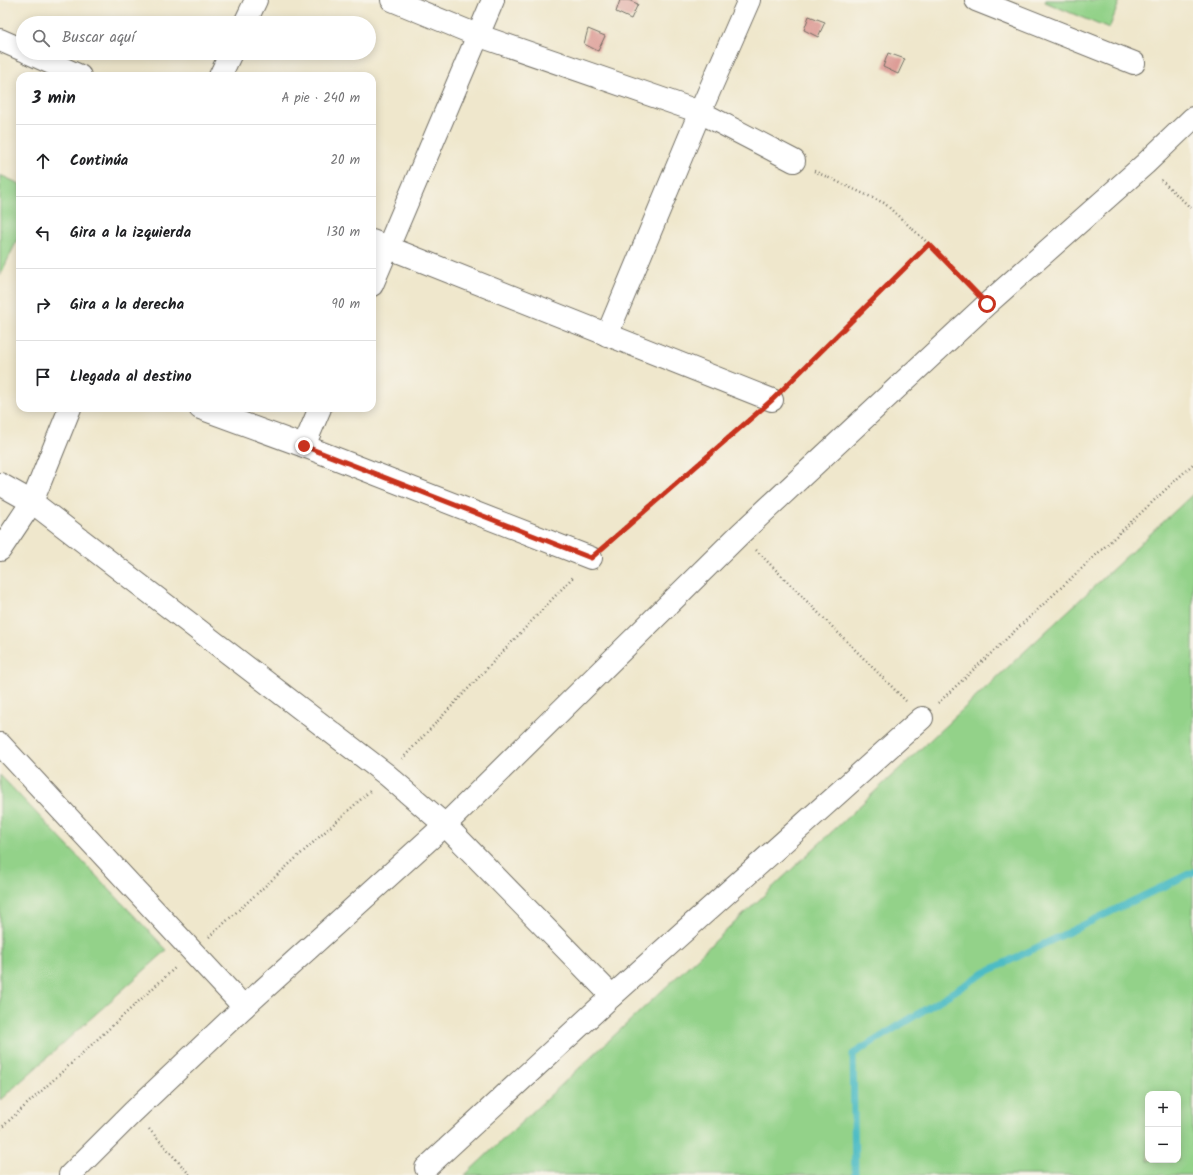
<!DOCTYPE html>
<html lang="es">
<head>
<meta charset="utf-8">
<style>
	body { margin:0; font-family:Kalam,sans-serif; background:#f2f2f2; color:#202124 }
	.controls { position:absolute; right:12px; bottom:12px; display:grid; overflow:hidden; border-radius:8px; box-shadow:0 2px 10px #0003 }
	.controls button { width:36px; height:36px; display:grid; place-items:center; padding:0; border:0; border-bottom:1px solid #e0e0e0; background:#fff; color:#202124; font:20px sans-serif }
	.stop { position:absolute; width:12px; height:12px; margin:-9px; border:3px solid #c8321e; border-radius:50%; background:#fff }
	.stop.end { background:#c8321e; border-color:#fff; box-shadow:0 1px 4px #0008 }
	.list { margin:0; padding:0; list-style:none }
	h2 { display:flex; justify-content:space-between; align-items:center; height:52px; margin:0; padding:0 16px; font-size:17px }
	h2 small { font-size:13px; font-weight:400; color:#757577 }
	.list li { display:grid; grid-template-columns:26px 1fr auto; gap:12px; align-items:center; box-sizing:border-box; height:72px; padding:0 16px; border-top:1px solid #e0e0e0 }
	.list b { display:block; font-size:15px; white-space:nowrap }
	.list em { font-size:13px; font-style:normal; color:#757577 }
	.icon { flex:none; width:22px; height:22px; fill:none; stroke:currentColor; stroke-width:2; stroke-linecap:round; stroke-linejoin:round }
	.map { position:relative; flex:none; width:1193px; height:1175px; overflow:hidden }
	.search { position:absolute; background:#fff; box-shadow:0 2px 10px #0003; left:16px; top:16px; width:360px; height:44px; display:flex; align-items:center; gap:10px; box-sizing:border-box; padding:0 14px; border-radius:22px; color:#757577; font-size:15px }
	.panel { position:absolute; background:#fff; box-shadow:0 2px 10px #0003; left:16px; top:72px; width:360px; height:340px; border-radius:12px }
	.map>svg:first-child { display:block }
	.green { fill:#93d289; stroke:#5f7e5a; fill-rule:evenodd }
	.lines { fill:none; stroke-linecap:round; stroke-linejoin:round }
	.stream { stroke:#4ebcc5; stroke-width:7 }
	.building { fill:#dd9d97 }
	.minor-casing { stroke:#706d63; stroke-width:24 }
	.path { stroke:#706d63; stroke-width:2.5; stroke-dasharray:1 3; stroke-linecap:butt }
	.minor { stroke:#fff; stroke-width:22 }
	.route { stroke:#c8321e; stroke-width:5 }
</style>
</head>
<body>
<div class="map">
<svg width="1193" height="1175" viewBox="0 0 1193 1175">
	<rect width="100%" height="100%" fill="#f7f3e8"/>
	<filter id="ink" filterUnits="userSpaceOnUse"><feTurbulence type="fractalNoise" baseFrequency=".025" numOctaves="2"/><feDisplacementMap in="SourceGraphic" scale="8" xChannelSelector="R" yChannelSelector="G"/><feConvolveMatrix kernelMatrix="1 2 1 2 8 2 1 2 1" color-interpolation-filters="sRGB"/></filter>
	<filter id="wash" filterUnits="userSpaceOnUse"><feTurbulence type="fractalNoise" baseFrequency=".012" numOctaves="4" result="noise"/><feDisplacementMap in="SourceGraphic" scale="16" xChannelSelector="R" yChannelSelector="G"/><feGaussianBlur stdDeviation="0.9" result="paint"/><feColorMatrix in="noise" values="0 0 0 0 0 0 0 0 0 0 0 0 0 0 0 0 0 1.4 0 .05"/><feComposite in="paint" operator="in"/></filter>
	<g filter="url(#wash)">
		<rect width="100%" height="100%" fill="#efe7cc"/>
		<g class="green">
			<path d="M1046,0h74l-11,29 -64,-27z"/>
			<path d="M0,175l20,9v50l-20,42z"/>
			<path d="M1193,494v681h-728zM1148,1094h30v66h-30z"/>
			<path d="M0,775l167,175 -167,150z"/>
		</g>
		<g class="lines">
			<path class="stream" d="M855,1175l-2,-121 131,-81 209,-101"/>
		</g>
		<g id="blocks">
			<g class="building">
				<path d="M620,0h8l10,4 -7,15 -15,-7z"/>
				<path d="M809,16l16,6 -7,15 -14,-7z"/>
				<path d="M588,29l17,7 -7,15 -14,-7z"/>
				<path d="M888,53l17,6 -7,15 -15,-7z"/>
			</g>
		</g>
	</g>
	<g filter="url(#ink)">
		<use href="#blocks" fill-opacity="0" stroke="#706d63" stroke-width="1"/>
		<g class="lines">
			<defs>
				<g id="minor">
					<path d="M392,0l85,35 223,77 94,49"/>
					<path d="M976,0l158,63"/>
					<path d="M245,23l11,-23"/>
					<path d="M0,40l23,10"/>
					<path d="M29,53l51,23"/>
					<path d="M220,76l11,-23"/>
					<path d="M372,241l400,159"/>
					<path d="M372,285l121,-285"/>
					<path d="M607,335l93,-223 49,-112"/>
					<path d="M200,408l104,38 287,112"/>
					<path d="M304,446l16,-38"/>
					<path d="M0,484l32,18 355,273 58,50 167,171"/>
					<path d="M0,550l32,-48 38,-94"/>
					<path d="M0,744l244,263"/>
					<path d="M426,1168l186,-172 310,-278"/>
					<path d="M70,1175l63,-63 111,-105 201,-182 295,-291 247,-230 158,-140 48,-46"/>
				</g>
			</defs>
			<use href="#minor" class="minor-casing"/>
			<g class="path">
				<path d="M814,171l70,32 45,41 43,44"/>
				<path d="M1161,180l32,30"/>
				<path d="M787,385l142,-141"/>
				<path d="M607,543l146,-127"/>
				<path d="M756,550l150,151"/>
				<path d="M938,703l255,-239"/>
				<path d="M402,759l172,-183"/>
				<path d="M209,937l161,-146"/>
				<path d="M0,1129l176,-162"/>
				<path d="M149,1129l41,46"/>
			</g>
			<use href="#minor" class="minor"/>
		</g>
	</g>
	<g class="lines" filter="url(#ink)">
		<path class="route" d="M304,446l287,112 181,-158 157,-156 58,60"/>
	</g>
</svg>
<div class="controls">
<button>+</button>
<button>−</button>
</div>
<div class="stop" style="left:987px;top:304px"></div>
<div class="stop end" style="left:304px;top:446px"></div>
<div class="search"><svg class="icon" aria-label="search" viewBox="0 0 24 24"><circle cx="10" cy="10" r="6"/><path d="M15 15l6 6"/></svg>Buscar aquí</div>
<section class="panel">
<h2>3 min<small>A pie · 240 m</small></h2>
<ul class="list">
<li><svg class="icon" aria-label="ahead" viewBox="0 0 24 24"><path d="M12 20V5M6 11l6-6 6 6"/></svg><div><b>Continúa</b></div><em>20 m</em></li>
<li><svg class="icon" aria-label="left" viewBox="0 0 24 24"><path d="M17 20v-9H6M10 6l-5 5 5 5"/></svg><div><b>Gira a la izquierda</b></div><em>130 m</em></li>
<li><svg class="icon" aria-label="right" viewBox="0 0 24 24"><path d="M7 20v-9h11M14 6l5 5-5 5"/></svg><div><b>Gira a la derecha</b></div><em>90 m</em></li>
<li><svg class="icon" aria-label="arrive" viewBox="0 0 24 24"><path d="M6 21V4h12l-3 4 3 4H6"/></svg><div><b>Llegada al destino</b></div></li>
</ul>
</section>
</div>
</body>
</html>
